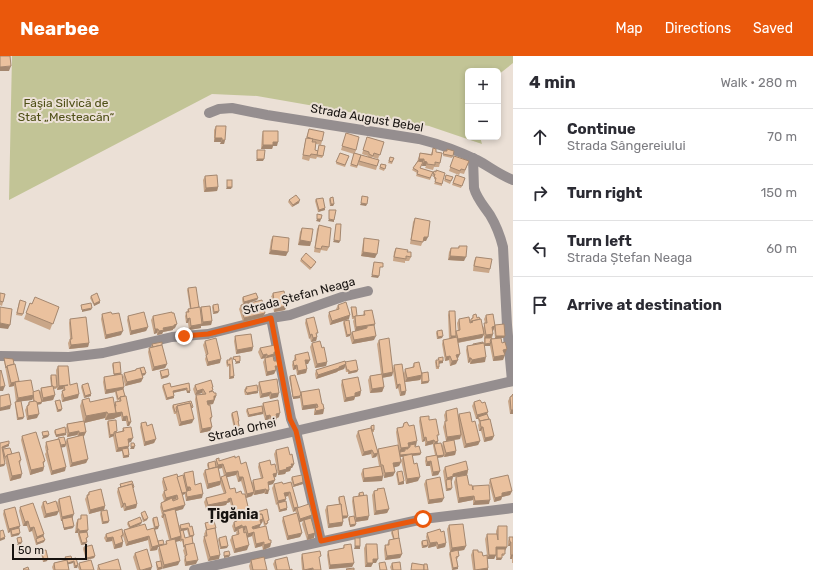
<!DOCTYPE html>
<html lang="en">
<head>
<meta charset="utf-8">
<style>
	body { margin:0; font-family:Rubik,sans-serif; background:#f2f2f3; color:#2b2b33 }
	.controls { position:absolute; right:12px; top:12px; display:grid; overflow:hidden; border-radius:6px; box-shadow:0 2px 6px #0003 }
	.controls button { width:36px; height:36px; display:grid; place-items:center; padding:0; border:0; border-bottom:1px solid #e1e1e2; background:#fff; color:#2b2b33; font:20px sans-serif }
	.scale { position:absolute; left:12px; bottom:10px; width:75px; box-sizing:border-box; padding-left:4px; border:2px solid #16120f; border-top:0; font-size:11px; line-height:14px; white-space:nowrap; color:#16120f; -webkit-text-stroke:3px #ebe0d6; paint-order:stroke }
	.stop { position:absolute; width:12px; height:12px; margin:-9px; border:3px solid #ea580c; border-radius:50%; background:#fff }
	.stop.end { background:#ea580c; border-color:#fff; box-shadow:0 1px 4px #0008 }
	.list { margin:0; padding:0; list-style:none }
	h2 { display:flex; justify-content:space-between; align-items:center; height:52px; margin:0; padding:0 16px; font-size:17px }
	h2 small { font-size:13px; font-weight:400; color:#7c7c81 }
	.list li { display:grid; grid-template-columns:26px 1fr auto; gap:12px; align-items:center; box-sizing:border-box; height:56px; padding:0 16px; border-top:1px solid #e1e1e2 }
	.list b { display:block; font-size:15px; white-space:nowrap }
	.list p { margin:0; font-size:13px; white-space:nowrap; color:#7c7c81 }
	.list em { font-size:13px; font-style:normal; color:#7c7c81 }
	.icon { flex:none; width:22px; height:22px; fill:none; stroke:currentColor; stroke-width:2; stroke-linecap:round; stroke-linejoin:round }
	.map { position:relative; flex:none; width:513px; height:514px; overflow:hidden }
	header { display:flex; align-items:center; gap:24px; box-sizing:border-box; height:56px; padding:0 20px; background:#ea580c; color:#fff }
	header strong { font-size:19px }
	nav { display:flex; gap:22px; margin-inline-start:auto; font-size:14px }
	main { display:flex }
	aside { flex:1; background:#fff }
	.map>svg:first-child { display:block }
	.green { fill:#c2c496 }
	.lines { fill:none; stroke-linecap:round; stroke-linejoin:round }
	.minor { stroke:#958e8f; stroke-width:10 }
	.tertiary { stroke:#958e8f; stroke-width:10 }
	.wall { fill:#c9a688; fill-rule:evenodd }
	.shaded-wall { fill:#a4876f }
	.building { fill:#eac19e; stroke:#a4876f }
	.route { stroke:#ea580c; stroke-width:5 }
	.labels { text-anchor:middle; stroke-width:4; stroke-linejoin:round; paint-order:stroke }
	.park-label { font-size:12px; fill:#4e4f16; stroke:#ebe0d6 }
	.street-label { font-size:12px; fill:#16120f; stroke:#ebe0d6 }
	.quarter-label { font-size:14px; font-weight:bold; fill:#16120f; stroke:#ebe0d6 }
</style>
</head>
<body>
<header>
<strong>Nearbee</strong>
<nav><a>Map</a><a>Directions</a><a>Saved</a></nav>
</header>
<main>
<div class="map">
<svg width="513" height="514" viewBox="0 0 513 514">
	<rect width="100%" height="100%" fill="#ebe0d6"/>
	<path class="green" d="M12,0h501v7l-15,12v-4h-30v66h12l2,7 -53,-18 -172,-30 -45,-2 -203,106z"/>
	<g class="lines">
		<g class="minor">
			<path d="M209,57l10,-4 13,-1 35,7 152,24c20,5 40,12 58,21 13,7 23,15 36,20"/>
			<path d="M473,102l1,30c3,11 10,18 16,27 6,10 10,20 13,32l4,78 5,56"/>
			<path d="M271,262l20,101 5,12 25,110"/>
			<path d="M0,300l69,1 34,-4 69,-16 36,-3 63,-16 19,-3 52,-18 26,-6"/>
			<path d="M194,514l229,-51 90,-11"/>
		</g>
		<path class="tertiary" d="M0,443l513,-118"/>
	</g>
	<g class="wall">
		<path d="M216,70l9,14 -1,4h-4l1,-2h-7v-12z"/>
		<path d="M309,73l13,12 -1,4 -5,-1 -1,6 3,1 1,-6 4,11 -1,2 -5,-1 -1,2 -6,-1 -1,3 -7,-2 3,-17z"/>
		<path d="M263,75l14,15h-4l-1,3h-11l1,-14z"/>
		<path d="M346,77l10,17 -1,3 6,2 -4,13 -7,-2 4,-12 -13,-4z"/>
		<path d="M367,81l17,5 -6,17 -6,-2v1l7,2 -3,10 -18,-5 3,-10 7,2v-1l-6,-2z"/>
		<path d="M433,92l3,4 4,11 -1,4h-5l-1,3 -8,-2 1,-2h-4v-2l-2,4 13,4 -3,8 -14,-4 1,-3 -5,-3 5,-8 3,-9 11,1z"/>
		<path d="M444,95l9,5 -1,2 -9,-2z"/>
		<path d="M340,97l9,3 -4,11 -9,-3z"/>
		<path d="M454,100l15,5 -5,13 -4,-1 -1,2 -10,-4z"/>
		<path d="M390,101l4,1 -2,6 -4,-1z"/>
		<path d="M381,108l5,1 -2,6 -5,-2z"/>
		<path d="M434,115l2,1 6,12v2l-8,-2 2,-4 -2,-1v-2l-2,-1z"/>
		<path d="M446,119l7,2 -3,7 -6,-3z"/>
		<path d="M456,119l9,3 -4,10 -9,-3z"/>
		<path d="M205,120l13,11 -1,4 -13,1 -1,-12z"/>
		<path d="M330,142l4,6 -1,2h-3l-1,-6z"/>
		<path d="M316,143l9,11 -7,2 -3,-11z"/>
		<path d="M289,144l10,3 -7,4 -4,-5z"/>
		<path d="M415,162l11,23h-3l-2,5 -11,-2 3,-22z"/>
		<path d="M319,169l10,22 -2,4 -6,-1 -1,3 -6,-1 3,-23z"/>
		<path d="M302,172l9,14 -1,4 -12,-1 2,-13z"/>
		<path d="M273,180l13,20 -17,-2 2,-14z"/>
		<path d="M364,182l11,20 -14,-2 2,-14z"/>
		<path d="M459,190l5,15 -16,-1 1,-8 2,-4h7z"/>
		<path d="M396,192l11,4 4,5 -2,4h-4v2l-12,-2 1,-9z"/>
		<path d="M476,201l14,12 -1,4 -16,-2 1,-10z"/>
		<path d="M301,203l14,5 -5,6 -10,-9z"/>
		<path d="M188,232l12,22 1,-3 11,14 -1,4 -10,1v2l-12,2 -1,-7h-2l-1,-7 3,-7h2l-3,-19z"/>
		<path d="M0,237l3,9 -1,4 -2,-1z"/>
		<path d="M273,237l12,17 -11,2 -3,-15z"/>
		<path d="M91,240l9,7 -6,3 -4,-8z"/>
		<path d="M243,241l15,1 -1,2 -14,5 -1,-6z"/>
		<path d="M19,246l4,12 -1,2 -6,-1z"/>
		<path d="M30,247l29,4 -9,23 -26,-11z"/>
		<path d="M213,249l5,8 -5,1 -1,-7z"/>
		<path d="M241,249l24,8 -2,4 -20,5 -4,-13z"/>
		<path d="M338,249l11,14 -19,6 -2,-9 1,-4 8,-2 -1,-1z"/>
		<path d="M351,251l6,9 6,-1 1,-4 11,13 -1,2v14l-22,4 -2,-7 2,-5 8,-2 -5,1 -2,-10 1,-2h-2l-1,-10z"/>
		<path d="M449,255l7,22v-2h2l-1,-8 2,-4 11,4v-2l1,-2h1l1,-4 4,3 6,10 2,-5 -1,-4 2,-4 9,10 9,13h-3l4,16h-1l-1,6 -10,1 -3,-15h-6v-11l-2,3 -24,5 2,11 -2,4 -1,1 -1,5 -6,2 -1,-6 -4,1 -3,-17 1,-4 6,-1 -1,-24zM494,273l1,9h4l-7,1v-1l1,-4 -1,-3h1z"/>
		<path d="M102,258l19,21 -16,4 -4,-20z"/>
		<path d="M128,260l20,11 -2,4 -16,4 -3,-15z"/>
		<path d="M153,260l22,12 -2,1v1l-10,2 -1,2 -5,1v-2l-3,1 -3,-14z"/>
		<path d="M70,263l19,24 -1,4 -19,2 -1,-6 2,-4 -1,-16z"/>
		<path d="M306,263l11,16v2l-1,4 -5,1 -1,-4 -1,1 -4,-16z"/>
		<path d="M344,265l7,13 -1,2 -4,1 -3,-14z"/>
		<path d="M437,275l5,7 -5,1 -1,-6z"/>
		<path d="M235,280l18,11 -1,4 -16,3 -2,-13z"/>
		<path d="M379,284l14,29 1,-4 10,8 1,-4 7,-1 2,-5 15,18 -1,2 -7,1v-5l-1,1 -15,2 1,9 -1,4 -5,1 -2,-8 -2,1 -3,-17 -1,4 -10,2 2,9 -2,5 -12,1 -2,-13 2,-4 11,-2 -4,-30z"/>
		<path d="M205,285l15,22 -13,3 -2,-7 1,-3 -3,-11z"/>
		<path d="M312,287l15,19 -1,4 -11,2 -5,-21z"/>
		<path d="M152,288l15,20 -2,4 -13,3 -4,-19 1,-4 2,-1z"/>
		<path d="M473,288l12,18 -15,2v-2l-2,1 -2,-13 1,-4 6,-1z"/>
		<path d="M260,292l15,8 -2,1 1,4 4,5 -4,8 -8,2 -3,-14 2,-4 -4,1 -3,-7z"/>
		<path d="M295,299l13,9h-2l1,5 -1,4 -9,2 -1,-6 -3,1 -1,-5 1,-4h1v-2z"/>
		<path d="M4,302l14,24 15,10h7l1,-4 10,-2 -1,-8 1,-3 6,12 -1,2h-3l2,6 -2,5 -11,2 -1,2 -4,1v13l-10,2 -2,-10 4,-8 4,-1v-2l-1,1 -11,1 2,18 -6,1 -2,-16v-2h1l-2,-16 -5,1 -5,-26z"/>
		<path d="M230,302l4,18v2l-5,1v-13l-2,1 -1,-5 1,-2h2z"/>
		<path d="M438,302l5,5h-4v6h-3l-1,-7 1,-2h2z"/>
		<path d="M345,306l13,8 -1,2 -9,2v-2h-2l-1,-5 -1,2 -6,2 -1,1 -21,7 -1,-5 1,-4z"/>
		<path d="M113,307l8,10v1l3,13 -1,2 8,33 -2,4h-2l-1,-5h-4l-1,-5 -6,2 -1,1 -9,1v-2l-21,5 2,9 -2,4h-1l5,23 -2,4 -16,4 -4,-22 -1,2h-4l4,24 -14,4 -6,-21 1,-2 -1,-5 1,-5 12,-3v-1l7,5 2,-4 11,-3 -1,-1 -10,2 -1,-9 1,-4 16,-3 -3,-15 2,-6 8,2 25,2v-2h4v-2l-2,1 -2,-9 -10,2 -2,-12 1,-5 10,-1 -2,-11z"/>
		<path d="M58,310l12,19 8,13 -16,4 -1,-7 2,-6 -6,1 -1,-20z"/>
		<path d="M136,313l9,6 -3,1 1,2 -2,4 -16,4 -2,-9 1,-4 11,-3z"/>
		<path d="M160,315l8,6 -7,2 -1,-5z"/>
		<path d="M290,320l10,17 1,-1 21,12 2,5 -1,5 -9,1v-3l1,-4 -13,2 -2,-12 -7,1 -4,-21z"/>
		<path d="M342,324l19,11 -1,5 -5,1 -1,3 -10,2 -3,-17z"/>
		<path d="M259,326l19,15 -8,2 -1,-3 -9,2 -2,-12z"/>
		<path d="M189,327l1,8v2h-3l-1,-3 -13,3 1,5 -8,2 -4,-13 1,-2 8,2z"/>
		<path d="M82,329l9,9v2l-7,2 -3,-11z"/>
		<path d="M195,329l17,4v2l4,5 -3,8 -5,1 4,12 -1,4 1,6 -2,4 -10,2 -5,-34 1,-4 6,-1v-1l-7,2 -2,-6z"/>
		<path d="M246,331l12,6 -11,2h-2l-1,-4z"/>
		<path d="M512,339l1,19h-3l-2,-13 2,-4z"/>
		<path d="M55,345l7,8 -1,2 -4,1 -2,-9z"/>
		<path d="M474,346l8,1 6,9 -1,2 7,22 -2,4 -8,2 -3,-11h-2l-1,-6 1,-2 -1,-4h-2l-4,-13z"/>
		<path d="M263,347l16,14 -2,1 -2,4 -5,1 -1,-3h-4l-2,-7v1l-15,3 -2,-6 1,-2 15,-3z"/>
		<path d="M173,349l19,5v13l-13,3 -3,-12h-2l-2,-7z"/>
		<path d="M446,355l12,5 1,-2 13,8 8,19 -2,4 -14,3 -3,-13 -1,4 -6,1 2,11 -1,4 -11,2 -1,-5 1,3 -1,2 -6,1 3,13 -2,4 -6,1 -2,-10h-4l-1,-5 1,-4 9,-2 -2,-9v-2l-8,2v-5l-3,1 -3,-21 1,-4 9,3 9,18v3l-1,3 5,2 1,-4 3,-1 -3,-14 2,-6 -1,-6z"/>
		<path d="M232,357l7,8v11l-4,1 -4,-18z"/>
		<path d="M108,365l9,10v1l5,-1 1,-3 8,14 -3,1 1,3 -1,2 1,7v2l-6,1 -1,-7 -6,1 -3,-16 -4,2 -2,-15z"/>
		<path d="M141,367l6,3 9,13 -2,4 -10,3 -4,-19z"/>
		<path d="M404,367l12,23h-1v1l6,6 -1,2 -8,1 6,25 -12,3 -5,-24 2,-3h-3l1,5 -2,4 -5,1 1,5 -2,4 -9,2 -2,-9 1,7 -1,5 -19,1 -2,-8 2,-5 16,-3 -2,-11 -1,2 -4,1 -1,-4 -9,2 -6,-20 2,-5 12,-2 1,-3 3,4v2h-2l5,19 1,-2 20,-3 -2,-14 1,-4h5z"/>
		<path d="M55,374l11,5 -10,2 -2,-5z"/>
		<path d="M22,380l23,25 -2,4 1,2 -1,4 -13,4 -9,-35z"/>
		<path d="M0,387l9,1v2l-7,3v2l1,-2 18,11 -1,4 1,14 -11,3 -5,-22h-1l1,5 -1,2z"/>
		<path d="M276,394l14,5 4,9 -2,4h-1l-1,3 -4,1 -1,2 -7,1 -4,-21z"/>
		<path d="M235,402l6,6 11,19 1,-3 8,-1 -3,-12 1,-4 12,2 6,8 -1,4h-2l1,3 -2,4 -5,1v9h-3l-1,-1 -10,2 -1,-1 -1,2 -6,2 4,17 7,-1v-2l11,10 -1,1v2l-3,1 -1,-5 -1,2 -2,1 -1,4 12,15 -1,4 -7,3 -1,-4 -7,2 -3,-12 -5,2v12l-13,3 -4,-13 2,-4 5,-1 -1,-2 1,-2 -3,1 -2,-6 2,-4h1l-5,-20 -3,1 -1,2 -20,4 -2,-7 2,-4 18,-4 -4,-11v2l-13,4 -4,-15 2,-4 3,-1 -1,-4 1,-2 7,-1 1,-3 3,2zM222,412l2,8 -3,1v2l-3,-10zM236,419l2,7 3,-1 4,13h-3l-6,-1 -6,-4 -3,-12z"/>
		<path d="M445,411l23,3 -1,5 -14,2 -2,4v9l-5,1 -3,-20z"/>
		<path d="M397,416l7,9v3l-6,1 -2,-11z"/>
		<path d="M184,417l11,12 7,13 -16,3 -1,-5v-2l-3,1 1,14 -7,2 3,16 1,-2 10,2 4,8 -1,2h-1l4,27 -11,2 -1,-6 1,-3 -2,-7 1,-1 -2,-8 -2,1v-2l-4,2 2,23 -16,3v1l-3,1h-2l-1,-5v-3l4,-1 -2,-11 1,-3h-1l-1,3 -7,1 -2,-11 -22,6 -3,-10 -1,3 1,3 -1,5 -8,2 -2,-8 -6,1 -2,-4 2,-4h17l1,-4 5,-2 -2,-4 1,-2 13,2 -6,3 12,3 7,-2 -2,-8 1,-2 5,11h-3l3,13 6,3h1l1,-4 3,-1 -6,-22h-1l-1,-2 1,-1 -2,-8 1,-4 3,-2 -2,-6 2,-4 -2,-9 1,-4 14,-1 6,-2zM187,474l2,7 -4,1 -2,-7z"/>
		<path d="M292,421l11,5v2l-10,3 -2,-8z"/>
		<path d="M456,421l13,8 4,3v-2l16,18 -16,1v-5l-15,3 -4,-21z"/>
		<path d="M490,423l22,12 -2,4 -8,2 -1,3 -7,2 -5,-19z"/>
		<path d="M426,424l16,22 -14,2 -4,-20z"/>
		<path d="M291,426l6,26 15,7 -1,3 3,20 -7,2 -5,-16 1,-3 -4,1 3,11 -2,4 -13,3 -5,-19 1,-4 13,-4 -1,-2 -2,1 -5,-16 -3,1 1,2 -1,2 2,7v2l-8,2 -2,-8 -1,1 -4,-17 2,-4h9z"/>
		<path d="M120,428l13,5 4,15 -1,4 -12,3 -1,-4 -2,1 -4,-16 1,-4 2,-1z"/>
		<path d="M377,433l12,20 -2,4 -13,2 -2,-20 2,-4h3z"/>
		<path d="M89,436l16,14 -1,4 -15,4 -4,-15z"/>
		<path d="M359,437l9,27 -13,2v4l-5,1 -2,-8 1,-2 5,-1 -2,-15 1,-4h5v-2z"/>
		<path d="M339,441l9,19 -1,2h-4v4l-1,4 -14,2 -3,-18 2,-4 12,-2 -1,-5z"/>
		<path d="M59,443l14,19v10l-9,2 -2,-9h-1l-4,-18z"/>
		<path d="M43,446l14,13 -13,3 -3,-11z"/>
		<path d="M20,451l24,27 -1,2 1,6 -8,3 -4,-14 -3,1 -2,-6h-4l-4,-15z"/>
		<path d="M4,454l16,16 -1,3v6l-8,2 -1,-5 -2,1 -5,-19z"/>
		<path d="M101,455l8,10 -1,2 -6,1 -2,-10z"/>
		<path d="M141,457l6,7 -4,2 -2,-7z"/>
		<path d="M81,459l7,15 -1,2v8h-1v4l-5,1 -3,-10v-2h-3l1,-10 2,-4h2z"/>
		<path d="M205,467l11,5 -1,1 4,30 -11,2 -5,-20 1,-5h1l-1,-2 2,-4 -1,-5z"/>
		<path d="M449,469l17,21 -2,4 -6,1v7l-1,1 1,10 -6,1 -3,-16 1,-2 -3,-23z"/>
		<path d="M498,470l7,25 -1,5h-2l-1,4h-5v-5l-2,4h-7l1,9v2h-15l-2,-15 2,-5 5,2 5,4 4,-1 -2,-16 2,-5h9v-3z"/>
		<path d="M392,475l10,23 -2,4 -15,2 -1,-11 1,-4h2l2,-5 4,-1 -2,-6z"/>
		<path d="M441,476l5,11 -1,4 -8,2 -1,-3 -8,2v-3l-1,2 -5,1 -1,-5 1,-2 5,-1 -1,-3 1,-4z"/>
		<path d="M509,481h4v26h-1v-4h-2v-13h-2v-5z"/>
		<path d="M219,482l8,10 -7,1 -2,-9z"/>
		<path d="M366,488l10,19h-3l-2,4h-6l-1,-19z"/>
		<path d="M344,489l10,18 -2,4 -23,2 -2,-14 1,-4 15,-3z"/>
		<path d="M84,491l11,9 -1,2 -8,2 -3,-11z"/>
		<path d="M41,495l6,10 -4,1 -2,-9z"/>
		<path d="M135,497l16,17h-14l-4,-13z"/>
		<path d="M302,498l17,7 2,9h-19l-1,-12z"/>
		<path d="M65,501l7,2 6,6 -1,3h-3l-1,-5 -5,1 1,6h-16l-1,-3 2,-4 11,-3z"/>
		<path d="M251,504l16,10h-17l-1,-4z"/>
		<path d="M275,504l15,10h2h-17l-2,-6z"/>
		<path d="M79,507l15,7h-15l-1,-3z"/>
		<path d="M392,507l9,7h-10l-1,-3z"/>
		<path d="M98,509l23,5h-24z"/>
	</g>
	<g class="shaded-wall">
		<path d="M11,10l-2,5h-9v-4z"/>
		<path d="M215,82h7l-1,4h-7z"/>
		<path d="M222,84h3l-1,4h-4z"/>
		<path d="M273,86h5l-1,4h-4l-1,3h-11l2,-4z"/>
		<path d="M257,103h7l-1,2h-7z"/>
		<path d="M419,103h5l-2,5 -5,-1z"/>
		<path d="M424,105l3,1 -1,4h-4z"/>
		<path d="M218,131l-1,4 -13,1 2,-4z"/>
		<path d="M227,131h5l-1,2h-5z"/>
		<path d="M300,144l-1,3 -7,4 1,-2z"/>
		<path d="M361,147l6,1 -1,2 -6,-1z"/>
		<path d="M331,148h3l-1,2h-3z"/>
		<path d="M325,152v2l-7,2 1,-2z"/>
		<path d="M317,163h4l-1,3 -4,-1z"/>
		<path d="M329,163l5,1v2l-6,-1z"/>
		<path d="M424,181h4l-2,4h-4z"/>
		<path d="M300,184l11,2 -1,4 -12,-1z"/>
		<path d="M334,184l6,1 -1,2 -6,-1z"/>
		<path d="M271,194l17,2 -2,4 -17,-2z"/>
		<path d="M363,196l14,2 -2,4 -14,-2z"/>
		<path d="M450,200l16,1 -2,4 -16,-1z"/>
		<path d="M372,219l7,1 -1,2 -7,-1z"/>
		<path d="M258,242l-1,2 -14,5 1,-3z"/>
		<path d="M100,245v2l-6,3v-2z"/>
		<path d="M287,250l-2,4 -11,2 1,-4z"/>
		<path d="M92,252l-1,2 -9,2v-2z"/>
		<path d="M219,255l-1,2 -5,1 1,-2z"/>
		<path d="M265,257l-2,4 -20,5 1,-4z"/>
		<path d="M350,259l-1,4 -19,6 2,-4z"/>
		<path d="M190,262l-2,5h-2l1,-4z"/>
		<path d="M212,265l-1,4 -10,1v2l-12,2 2,-4 11,-2 1,-2z"/>
		<path d="M0,267l10,2 -2,4 -8,-1z"/>
		<path d="M177,268l-2,4 -2,1v1l-10,2 -1,2 -5,1 2,-4 4,-3z"/>
		<path d="M375,268l-2,4 -6,-2 -1,3 -11,2 1,-4z"/>
		<path d="M495,270l-2,5h-2l1,-4z"/>
		<path d="M148,271l-2,4 -16,4 1,-4z"/>
		<path d="M155,273h3l-1,4 -3,1z"/>
		<path d="M123,275l-2,4 -16,4 1,-4z"/>
		<path d="M312,278l-2,4 -1,1 1,-4z"/>
		<path d="M351,278l-1,2 -4,1 1,-2z"/>
		<path d="M484,278l-2,4 -26,5 2,-4z"/>
		<path d="M493,278l-2,4h-6l-1,1 2,-4z"/>
		<path d="M376,280l-2,4 -22,4 2,-4z"/>
		<path d="M443,280l-1,2 -5,1 1,-2z"/>
		<path d="M451,280h5l-2,4 -5,1z"/>
		<path d="M496,280h9l-1,2h-9z"/>
		<path d="M317,281l-1,4 -5,1 2,-4z"/>
		<path d="M89,287l-1,4 -19,2 2,-4z"/>
		<path d="M491,287l-1,3h-6l1,-2z"/>
		<path d="M253,291l-1,4 -16,3 1,-4z"/>
		<path d="M507,293l-2,5h-3l1,-4z"/>
		<path d="M274,296h3l-2,4h-1l-1,3 -8,1 2,-4z"/>
		<path d="M267,298l-2,4 -4,1 2,-4z"/>
		<path d="M460,298l-2,4 -3,1 1,-4z"/>
		<path d="M505,299l-2,5 -10,1 1,-4z"/>
		<path d="M450,300l-1,4 -4,1 1,-4z"/>
		<path d="M486,301l-1,5 -15,2 2,-4z"/>
		<path d="M469,302h2l-1,4 -2,1z"/>
		<path d="M221,303l-1,4 -13,3 1,-4z"/>
		<path d="M305,304h5l-2,4h-4z"/>
		<path d="M458,304l-2,4 -6,2 2,-5z"/>
		<path d="M240,305v2l-5,1 1,-2z"/>
		<path d="M439,305h4v2l-5,1z"/>
		<path d="M327,306l-1,4 -11,2 2,-4z"/>
		<path d="M167,308l-2,4 -13,3 2,-4z"/>
		<path d="M346,308l-2,5 -6,2 -1,1 -21,7 2,-4z"/>
		<path d="M297,309l-1,4 -3,1 1,-4z"/>
		<path d="M275,310h3l-4,8 -8,2 1,-4z"/>
		<path d="M307,313l-1,4 -9,2 1,-4z"/>
		<path d="M358,314l-1,2 -9,2 1,-2z"/>
		<path d="M393,316l-1,4 -11,2 2,-4z"/>
		<path d="M121,317v2l-7,1v-2z"/>
		<path d="M146,317l-1,2 -4,1v-2z"/>
		<path d="M169,319l-1,2 -7,2 1,-2z"/>
		<path d="M422,319l-2,5 -15,2 2,-4z"/>
		<path d="M234,320v2l-5,1 1,-2z"/>
		<path d="M143,322l-2,4 -16,4 2,-4z"/>
		<path d="M19,325l-2,4 -2,-3 -1,4 -5,1 2,-4z"/>
		<path d="M429,325l-1,2 -7,1 1,-2z"/>
		<path d="M400,328l-2,4 -2,1 1,-4z"/>
		<path d="M68,329l-4,1 -1,3 -6,1 2,-4z"/>
		<path d="M5,330l-2,5h-3v-4z"/>
		<path d="M124,331l-1,4h-7l-1,1 -10,2 1,-4z"/>
		<path d="M384,331l-2,5 -12,1 2,-4z"/>
		<path d="M187,332l-1,2 -14,3 1,-2z"/>
		<path d="M203,333l-1,4 -7,2 2,-4z"/>
		<rect x="187" y="335" width="3" height="2"/>
		<path d="M258,335v2l-11,2v-2z"/>
		<path d="M361,335l-1,5 -5,1 -1,3 -10,2 2,-4 9,-5z"/>
		<path d="M406,335l-1,4 -5,1 1,-4z"/>
		<path d="M271,336l-2,4 -9,2 2,-4z"/>
		<path d="M279,337l-1,4 -8,2 1,-5z"/>
		<path d="M79,338l-1,4 -16,4 2,-4z"/>
		<path d="M91,338v2l-7,2 1,-2z"/>
		<path d="M34,339l-2,5 -16,2 2,-4z"/>
		<path d="M55,339l-2,5 -11,2 1,-4z"/>
		<path d="M174,340v2l-8,2 1,-2z"/>
		<path d="M214,340h2l-3,8 -7,1 1,-4z"/>
		<path d="M300,340v2l-7,1v-2z"/>
		<path d="M42,346l-1,2 -7,1 1,-2z"/>
		<path d="M317,348l-1,4 -14,2 1,-4z"/>
		<path d="M11,349l-1,4 -10,2v-3z"/>
		<path d="M62,353l-1,2 -4,1 1,-2z"/>
		<path d="M324,353l-1,5 -9,1 2,-4z"/>
		<path d="M511,354h2v4h-3z"/>
		<path d="M107,356l-2,6 -21,5 2,-7z"/>
		<path d="M122,356l-1,4 -6,2 -1,1 -9,1 3,-6z"/>
		<path d="M263,356v2l-15,3 1,-2z"/>
		<path d="M488,356l-2,4 -8,1v2h-2l1,-4z"/>
		<path d="M280,357l-1,4 -2,1 -2,4 -5,1 1,-5 5,-4z"/>
		<path d="M39,358l-2,4 -10,2 1,-4z"/>
		<path d="M270,359l-1,5h-4l1,-4z"/>
		<path d="M127,360l-1,5h-4l1,-4z"/>
		<path d="M24,361l-1,2 -6,1 1,-2z"/>
		<path d="M194,363l-2,4 -13,3 2,-4z"/>
		<path d="M128,366h3l-2,4h-2z"/>
		<path d="M212,371l-2,4 -10,2 2,-4z"/>
		<path d="M481,371h2l-2,4h-2z"/>
		<path d="M240,374l-1,2 -4,1 1,-2z"/>
		<path d="M79,375l-2,4 -10,2 2,-4z"/>
		<path d="M86,376l-2,4 -6,1 1,-4z"/>
		<path d="M66,377v2l-10,2v-2z"/>
		<path d="M114,378v2l-5,2 1,-3z"/>
		<path d="M49,379l-1,2 -6,2 1,-3z"/>
		<path d="M461,379l-1,4 -14,2 1,-4z"/>
		<path d="M494,380l-2,4 -8,2 1,-4z"/>
		<path d="M426,381l-1,4 -3,1 2,-4z"/>
		<path d="M133,382l-2,4 -5,1 2,-4z"/>
		<path d="M156,383l-2,4 -10,3 1,-4z"/>
		<path d="M434,384l-1,4 -8,2 2,-4z"/>
		<path d="M417,385l-1,5 -6,1v-2l-1,2h-3l2,-4z"/>
		<path d="M438,385l-1,4 -3,-1 -1,2 2,-4z"/>
		<path d="M480,385l-2,4 -14,3 2,-4z"/>
		<path d="M9,388v2l-8,3 1,-2z"/>
		<path d="M66,388l-1,3 -6,1 1,-2z"/>
		<path d="M129,390l-2,4 -5,-1v2l-6,1 2,-4z"/>
		<path d="M135,390l-1,3h-4l1,-2z"/>
		<path d="M409,391l-2,4 -2,-2 -1,3h-5l2,-4z"/>
		<path d="M372,394l-1,4 -9,2 2,-4z"/>
		<path d="M456,395l-1,4 -11,2 2,-4z"/>
		<path d="M378,397l-2,4 -4,1 2,-4z"/>
		<path d="M421,397l-1,2 -20,2v-2z"/>
		<path d="M129,399v2l-6,1 1,-2z"/>
		<path d="M444,399l-1,2 -7,1v-2z"/>
		<path d="M88,403l-2,4 -16,4 2,-4z"/>
		<path d="M431,405l-1,5h-4l1,-4z"/>
		<path d="M401,406l-2,4 -7,2 1,-5z"/>
		<path d="M5,408l-1,2 -4,1v-2z"/>
		<path d="M223,408l-1,4 -6,1 2,-4z"/>
		<path d="M291,408h3l-2,4h-1l-1,3 -4,1 -1,2 -7,1 1,-4z"/>
		<path d="M44,411l-1,4 -13,4 1,-5z"/>
		<path d="M66,411l-1,4 -14,4 1,-4z"/>
		<path d="M468,414l-1,5 -14,2 -1,4 -6,1 1,-4 6,-4z"/>
		<path d="M238,415l-2,4 -12,3 2,-5z"/>
		<path d="M440,415l-2,4 -6,1 1,-4z"/>
		<path d="M395,416l-2,4 -9,2 1,-5z"/>
		<path d="M277,417l-1,4 -4,1 1,-4z"/>
		<path d="M22,418l-1,4 -11,3 2,-5z"/>
		<path d="M383,420l-1,5 -19,1 1,-4z"/>
		<path d="M239,421h4l-2,4 -3,1z"/>
		<path d="M420,421l-2,4 -12,3 1,-5z"/>
		<path d="M275,424l-2,4 -7,2 2,-4z"/>
		<path d="M221,425l-1,4 -13,4 1,-5z"/>
		<path d="M404,425v3l-6,1 1,-2z"/>
		<path d="M303,426v2l-10,3 1,-2z"/>
		<path d="M187,431h3l-1,4 -4,1z"/>
		<path d="M452,432l-1,2 -5,1 1,-2z"/>
		<path d="M266,433l-2,4 -10,2 1,-4z"/>
		<path d="M266,434h3l-1,4h-3z"/>
		<path d="M512,435l-2,4 -8,2 -1,3 -7,2 1,-4 7,-5z"/>
		<path d="M186,436l-1,2 -5,2 1,-3z"/>
		<path d="M254,436l-2,4 -6,2 1,-4z"/>
		<path d="M290,436l-2,4 -5,1 1,-4z"/>
		<path d="M203,438l-1,4 -16,3 1,-4z"/>
		<path d="M177,439l-1,4 -12,3 2,-4z"/>
		<path d="M474,440l-1,4 -15,3 1,-5z"/>
		<path d="M231,442l-1,4 -3,1 -1,2 -20,4 2,-4z"/>
		<path d="M444,442l-2,4 -14,2 1,-4z"/>
		<path d="M286,443l-2,4h-6l-2,2 2,-4z"/>
		<path d="M490,444l-1,4 -16,1 2,-4z"/>
		<path d="M125,447l-2,4 -2,1 2,-4z"/>
		<path d="M137,448l-1,4 -12,3 2,-4z"/>
		<path d="M185,449l-2,4 -18,5 -2,4h-1l1,-4v-3z"/>
		<path d="M105,450l-1,4 -15,4 1,-4z"/>
		<path d="M298,451l-3,4 -2,1 1,-4z"/>
		<path d="M287,452v2l-8,2 1,-2z"/>
		<path d="M389,453l-2,4 -13,2 2,-4z"/>
		<path d="M59,455l-2,4 -13,3 2,-4z"/>
		<path d="M74,458l-2,5h-10v2h-1l1,-4z"/>
		<path d="M312,459l-2,4 -6,1 -1,1 -5,2 2,-4z"/>
		<path d="M342,460h6l-1,2 -5,1z"/>
		<path d="M369,460l-1,4 -13,2 1,-4z"/>
		<path d="M148,462l-1,2 -4,2 1,-2z"/>
		<path d="M263,463l-1,4 -4,1 2,-4z"/>
		<path d="M28,465l-1,5h-4l2,-4z"/>
		<path d="M109,465l-1,2 -6,1 1,-2z"/>
		<path d="M142,466l-1,2 -12,5 1,-2z"/>
		<path d="M343,466l-1,4 -14,2 1,-4z"/>
		<path d="M261,468l-2,4 -8,3 1,-4z"/>
		<path d="M356,468l-1,2 -5,1v-2z"/>
		<path d="M242,469l-2,5 -2,-1 -1,2 -3,1 1,-4z"/>
		<path d="M20,470l-2,4h-7l-1,2 -2,1 1,-4z"/>
		<path d="M74,470l-1,2 -9,2v-2z"/>
		<path d="M159,470l-1,3 -4,1 1,-3z"/>
		<path d="M246,470l-1,4 -4,1 1,-4z"/>
		<path d="M34,471l-2,4 -3,1 1,-4z"/>
		<path d="M188,472l-1,2 -7,1 1,-2z"/>
		<path d="M77,473h2l-1,4h-3z"/>
		<path d="M88,474l-2,4 -7,-1 -1,2 1,-4z"/>
		<path d="M254,476l-2,4 -6,2 2,-4z"/>
		<path d="M20,477l-1,2 -8,2 1,-2z"/>
		<path d="M302,477l-2,4 -13,3 1,-4z"/>
		<path d="M315,477l-1,5 -7,2 1,-5z"/>
		<path d="M44,478l-1,4 -7,1 1,-2z"/>
		<path d="M149,480l-1,4 -22,6 2,-4z"/>
		<path d="M181,480l-1,5 -11,2 2,-4z"/>
		<path d="M5,481v2l-5,2v-2z"/>
		<path d="M113,481l-1,4 -6,1 1,-4z"/>
		<path d="M45,484l-1,2 -8,3 1,-2z"/>
		<path d="M22,486l-1,2 -4,1 1,-2z"/>
		<path d="M87,486l-1,2 -5,1 1,-2z"/>
		<path d="M123,486l-1,5 -8,2 1,-4z"/>
		<path d="M264,486l-2,4 -7,2 1,-4z"/>
		<path d="M437,486l-1,4 -8,2 2,-5z"/>
		<path d="M510,486h1l-1,4h-2z"/>
		<path d="M271,487l-1,4 -7,3 1,-5z"/>
		<path d="M446,487l-1,4 -8,2 1,-4z"/>
		<path d="M164,488l-1,2 -5,1 -1,3 -7,1 2,-4z"/>
		<path d="M249,489l-2,5 -13,3 1,-4z"/>
		<path d="M428,489l-1,2 -5,1 1,-2z"/>
		<path d="M228,490l-1,2 -7,1 1,-2z"/>
		<path d="M355,490h5v3h-6z"/>
		<path d="M466,490l-2,4 -14,2 2,-4z"/>
		<path d="M496,491h11l-2,4 -8,-2 -1,2z"/>
		<path d="M402,498l-2,4 -15,2 2,-4z"/>
		<path d="M220,499l-1,4 -11,2 2,-4z"/>
		<path d="M230,499l-1,2 -5,1v-2z"/>
		<path d="M489,499h7l-2,4h-7z"/>
		<path d="M511,499h2l-1,4h-2z"/>
		<path d="M95,500l-1,2 -8,2 1,-2z"/>
		<path d="M497,502h5l-1,2h-5z"/>
		<path d="M48,503l-1,2 -4,1 1,-2z"/>
		<path d="M373,503h5l-2,4h-3l-2,4h-6l2,-4z"/>
		<path d="M198,504l-2,4 -11,2 1,-4z"/>
		<path d="M74,505l-1,2 -7,2 1,-2z"/>
		<path d="M180,505l-2,4 -16,4 2,-4z"/>
		<path d="M354,507l-2,4 -23,2 1,-4z"/>
		<path d="M78,509l-1,3h-3l1,-2z"/>
		<path d="M152,511l-1,3h-9z"/>
		<path d="M162,511v2l-5,1 1,-2z"/>
		<path d="M458,511v2l-6,1 1,-2z"/>
		<path d="M313,512l-1,2h-8z"/>
		<path d="M488,512v2h-13z"/>
	</g>
	<g class="building">
		<path d="M0,0h10l1,10 -11,1z"/>
		<path d="M216,70h10l-1,14h-3v-2h-7z"/>
		<path d="M309,73l15,3 -2,9 -9,-2 -1,3h4l-1,8 3,1v4l-7,-1 -1,2 -7,-1 3,-17 7,1 -6,-2z"/>
		<path d="M263,75h15v11h-5v3h-10z"/>
		<path d="M346,77l13,4 -3,13 -14,-4z"/>
		<path d="M367,81l17,5 -4,13 -6,-2 -1,3 -4,-2v-2l-6,-2z"/>
		<path d="M319,89l6,1 -2,10 -6,-1z"/>
		<path d="M433,92l3,1v3l6,1 -2,10 -5,-1v3l-8,-1v-2l-3,-1v-2h-5l1,-6 12,2z"/>
		<path d="M447,93l7,2 -1,5 -10,-2 1,-3h3z"/>
		<path d="M257,94h8l-1,9h-7z"/>
		<path d="M340,97l9,3 -4,9 -9,-3z"/>
		<path d="M354,97l7,2 -4,11 -6,-2z"/>
		<path d="M361,99l18,5 -2,6 -18,-5z"/>
		<path d="M454,100l15,5 -4,9 -4,-1 -1,2 -10,-4z"/>
		<path d="M390,101l4,1 -2,4 -3,-1z"/>
		<path d="M418,105l5,1 -3,6 13,4 -3,6 -13,-4 1,-3 -5,-3z"/>
		<path d="M381,108l5,1 -1,4 -5,-2z"/>
		<path d="M436,114l9,3 -3,11 -7,-2 1,-4 -2,-1 1,-3h-2l1,-3 2,1z"/>
		<path d="M217,119l1,12 -12,1 -1,-12z"/>
		<path d="M446,119l7,2 -2,4 -6,-2z"/>
		<path d="M456,119l9,3 -3,8 -9,-3z"/>
		<rect x="227" y="124" width="5" height="7"/>
		<path d="M296,139l4,5 -7,5 -4,-5z"/>
		<path d="M362,140l6,1 -1,7 -6,-1z"/>
		<path d="M333,141l1,7h-3l-1,-6z"/>
		<path d="M323,142l2,10 -6,2 -3,-11z"/>
		<path d="M329,154h7l-2,10 -5,-1z"/>
		<path d="M317,158l5,1 -1,4h-4z"/>
		<path d="M415,162l15,3 -2,16h-4l-1,5 -12,-2z"/>
		<path d="M336,168h5l-1,17 -6,-1z"/>
		<path d="M319,169l12,3 -2,19 -7,-1 -1,3 -6,-1z"/>
		<path d="M302,172l11,1 -2,13 -11,-2z"/>
		<path d="M273,180l16,2 -1,14 -17,-2z"/>
		<path d="M364,182l15,2 -2,14 -14,-2z"/>
		<path d="M459,190h8l-1,11 -16,-1 1,-8h8z"/>
		<path d="M396,192l12,2 -1,2h4v5l-5,-1v3l-12,-2z"/>
		<path d="M306,197l10,9 -5,6 -10,-9z"/>
		<path d="M476,201l16,2 -2,10 -16,-3z"/>
		<path d="M374,206l9,1v4h-3l-1,9 -7,-1z"/>
		<path d="M196,231l3,20 -8,2 -3,-21z"/>
		<path d="M284,235l3,15 -12,2 -2,-15z"/>
		<path d="M0,237l5,1 -2,8 -3,-1z"/>
		<path d="M97,237l3,8 -6,3 -3,-8z"/>
		<path d="M256,237l2,5 -14,4 -1,-5z"/>
		<path d="M35,241l24,10 -6,17 -27,-11 4,-10 2,1z"/>
		<path d="M20,244l6,2 -3,12 -6,-1z"/>
		<path d="M262,244l3,13 -21,5 -3,-13z"/>
		<path d="M346,246l4,13 -18,6 -3,-9 10,-3 -1,-4z"/>
		<path d="M91,247l1,5 -10,2 -1,-5z"/>
		<path d="M218,248l1,7 -5,1 -1,-7z"/>
		<path d="M210,250l2,15 -9,1 -2,-15z"/>
		<path d="M0,251l12,2 -2,16 -10,-2z"/>
		<path d="M200,251l2,17 -11,2 -1,-8 -3,1 -1,-7h3l-1,-3z"/>
		<path d="M351,251h5l1,9 -4,1z"/>
		<path d="M372,254l3,14 -19,3 -1,-11 10,-1 -1,-4z"/>
		<path d="M449,255h6l1,25h-5z"/>
		<path d="M111,256l1,2 7,-1 4,18 -17,4 -4,-21z"/>
		<path d="M144,256l4,15 -17,4 -3,-15z"/>
		<path d="M172,256v1h2l3,11 -3,1v1l-11,2 1,2 -5,1 -1,-2h-3l-2,-13z"/>
		<path d="M476,258l1,4 2,-1 1,2 -8,2 -1,1v-3l2,-1v-3z"/>
		<path d="M493,258l2,12 -3,1 1,7 -7,1 -2,-12h3l-1,-8z"/>
		<path d="M86,261l3,26 -18,2 -1,-6h2l-2,-20z"/>
		<path d="M314,261l4,16h-2l1,4 -4,1 -1,-4 -2,1 -4,-16z"/>
		<path d="M469,261l1,6 3,-1 -1,-1 9,-2 3,15 -26,5 -2,-8 4,-1 -1,-11z"/>
		<path d="M349,264l2,14 -4,1 -3,-14z"/>
		<path d="M504,268l1,12h-9l-1,-11z"/>
		<path d="M374,269l2,11 -22,4 -2,-8 15,-4v-2z"/>
		<path d="M442,274l1,6 -5,1 -1,-6z"/>
		<path d="M251,278l2,13 -16,3 -2,-14z"/>
		<path d="M457,281l3,17 -4,1 2,5 -6,1 -2,-5 -4,1 -3,-17z"/>
		<path d="M216,282l5,21 -13,3 -2,-7 2,-1 -3,-13z"/>
		<path d="M389,282l4,34 -10,2 -4,-34z"/>
		<path d="M485,282h7v1h-1l-1,3 1,1 -6,1z"/>
		<path d="M501,282l1,5 3,-1 2,7 -4,1 2,5 -11,2 -3,-18z"/>
		<path d="M320,285l2,7 2,-1 3,15 -10,2 -5,-21z"/>
		<path d="M162,286v3l-9,2 -1,-3z"/>
		<path d="M483,286v1l-10,2v-1z"/>
		<path d="M484,287l2,14 -14,3 -1,-2h-2l-2,-12z"/>
		<path d="M162,289l5,19 -13,3 -5,-19z"/>
		<path d="M275,289l2,7h-3v2l-7,2v-2l-4,1 -3,-7z"/>
		<path d="M308,296l2,8h-5l2,9 -9,2 -1,-6 -3,1 -1,-5 3,-1 -1,-5z"/>
		<path d="M240,300v5l-4,1 -1,-3 -1,1 -1,-3z"/>
		<path d="M273,300l1,5h3l1,5h-3l1,4 -9,2 -2,-14z"/>
		<path d="M443,301v4h-4v6h-2l-1,-7h3l-1,-2z"/>
		<path d="M4,302l9,1 1,5 -7,2 -1,2z"/>
		<path d="M230,302h2l2,18 -4,1v-13l-2,1 -1,-5h3z"/>
		<path d="M356,304l2,10 -9,2v-2h-2l-2,-8z"/>
		<path d="M345,305l1,3 -7,3v1l-21,7 -2,-5z"/>
		<path d="M120,306l1,11 -7,1 -1,-11z"/>
		<path d="M419,306l3,13 -15,3 -2,-9 9,-2v-4z"/>
		<path d="M15,308l4,17 -8,2 -4,-17z"/>
		<path d="M402,308l4,27 -5,1 -1,-8 -3,1 -3,-20z"/>
		<path d="M58,310h10l2,19 7,-2 2,11 -15,4 -2,-7 3,-1 -1,-4 4,-1 -9,1z"/>
		<path d="M144,311l2,6 -4,1 -2,-6z"/>
		<path d="M140,312l3,10 -16,4 -3,-9 12,-3v-1z"/>
		<path d="M168,313l1,6 -7,2 -2,-6z"/>
		<path d="M1,314l4,16 -5,1v-16z"/>
		<path d="M428,316l1,9 -7,1v-9z"/>
		<path d="M122,318l2,13 -18,3 -2,-13z"/>
		<path d="M382,318l2,13 -12,2 -2,-13z"/>
		<path d="M51,319h5l1,12h-4v-1h-1z"/>
		<path d="M295,319l6,19 -1,2 -7,1 -3,-21z"/>
		<path d="M358,321l3,14 -6,2v3l-9,2 -4,-18z"/>
		<path d="M277,323l2,14 -8,1v-2l-9,2 -3,-12z"/>
		<path d="M31,324l3,15 -16,3 -3,-16z"/>
		<path d="M211,324l2,7h-1l1,3 -4,2 4,-1 1,2h2v3h-2v4l-7,1 1,4h2l2,12 -2,1 2,9 -10,2 -6,-34 10,-1 -3,-5 -6,2 -2,-6z"/>
		<path d="M88,327l3,11 -6,2 -3,-11z"/>
		<path d="M170,327l1,4 18,-4 1,8h-3v-3l-14,3 1,5 -7,2 -4,-13z"/>
		<path d="M257,329l1,6 -11,2 -1,-1 -1,-3h2l-1,-2z"/>
		<path d="M53,330l2,9 -12,3 -2,-10z"/>
		<path d="M123,333l2,7 -5,1v1l-2,1 -2,-8z"/>
		<path d="M319,333l3,15h1l1,5 -8,2 -1,-3 3,-1 -1,-3 -14,2 -2,-14z"/>
		<path d="M39,334l3,12 -5,1 -2,-2h-1l-1,-9z"/>
		<path d="M9,338l2,11 -11,3v-12z"/>
		<path d="M513,338v16h-2l-1,-13 2,-1v-1z"/>
		<path d="M126,340l5,26h-3l-1,-6 -4,1 -1,-5 -6,1 -1,-7h1l-1,-4 6,-1 -1,-4z"/>
		<path d="M113,341l3,16 -8,1 -1,-2 -21,4 -4,-16 7,-2 1,4z"/>
		<path d="M60,344l2,9 -4,1 -3,-9z"/>
		<path d="M278,344l2,13 -4,1 1,3 -6,1 -1,-3 -4,1 -3,-13z"/>
		<path d="M480,344l2,3 3,-1 3,10 -11,3 -3,-13z"/>
		<path d="M21,345l3,16 -6,1 -3,-16z"/>
		<path d="M35,345l2,1 2,12 -11,2 -1,-10 2,-1v-3z"/>
		<path d="M191,345l2,6 -1,1 -2,-5 -13,3 -1,2 1,4h-2l-2,-7z"/>
		<path d="M190,347l4,16 -13,3 -4,-16z"/>
		<path d="M262,350l1,6 -14,3 -2,-6z"/>
		<path d="M457,352l4,27 -14,2 -2,-14v-2h2l-1,-10z"/>
		<path d="M237,355l2,10h-1l2,9 -4,1 -4,-18z"/>
		<path d="M470,356l2,10 3,-1 5,20 -14,3 -7,-30z"/>
		<path d="M487,358l2,5 -9,2 -2,-4z"/>
		<path d="M429,360v4l7,-1 3,16h-2l1,6 -3,1 -1,-2 -7,2 -1,-5 -2,1 -4,-21z"/>
		<path d="M490,363l4,17 -9,2 -2,-11h-2l-1,-6z"/>
		<path d="M116,364l1,11 -3,1v2l-4,1 -2,-14z"/>
		<path d="M84,365l2,11 -7,1v-2l-10,2 -2,-9z"/>
		<path d="M146,366l1,4 5,-2 4,15 -11,3 -4,-19z"/>
		<path d="M407,366l2,4 5,-1 3,16 -9,2 1,4 -8,1 -4,-20 6,-1 1,-4z"/>
		<path d="M374,369v5h-2l-1,-4z"/>
		<path d="M65,371l1,6 -10,2 -1,-5z"/>
		<path d="M131,371l2,11 -5,1 1,7 -11,2 -3,-15 9,-2 -1,-3z"/>
		<path d="M371,372l7,25 -4,1 -2,-4 -8,2 -6,-21z"/>
		<path d="M48,375l1,4 -6,1 -1,-4z"/>
		<path d="M36,376l9,29 -2,1 1,5 -13,3 -9,-34z"/>
		<path d="M83,379l5,24 -16,4 -5,-24z"/>
		<path d="M64,381l2,7 -5,1 -3,-7z"/>
		<path d="M59,383l7,28 -14,4 -5,-21h1l-2,-8z"/>
		<path d="M454,384l2,11 -10,2 -3,-11z"/>
		<path d="M9,385v3l-7,3 3,17 -5,1v-22z"/>
		<path d="M131,387h3l1,3 -4,1z"/>
		<path d="M441,387l3,12 -7,1 -3,-12z"/>
		<path d="M415,388v3l4,-1 2,7 -21,2v-3l5,-1v-2h3v-1l2,-1v-2z"/>
		<path d="M398,389l3,17 -8,1 2,9 -10,1 -2,-8h-2l-3,-16z"/>
		<path d="M288,391l2,8 2,-1 2,10h-3l1,2 -6,2 1,1 -8,2 -3,-21z"/>
		<path d="M10,392l2,6 -5,1 -1,2h-1l-2,-8z"/>
		<path d="M128,392l1,7 -5,1 -2,-7z"/>
		<path d="M19,396l2,8 -2,1 3,13 -10,2 -5,-21z"/>
		<path d="M412,398l2,10 3,-1 3,14 -13,2 -4,-23z"/>
		<path d="M437,399l3,16 -7,1 -2,-11 -4,1 -1,-5z"/>
		<path d="M235,400v2l4,-2 2,8 5,-2 8,30 -7,2 -4,-17h-4l-1,-6 -12,2 -3,-9 -5,1 -2,-6 3,-1v3z"/>
		<path d="M270,404l1,5 4,-1 2,9 -4,1 2,6 -7,2 1,8h-3v-1l-11,2 -2,-11 10,-2 -4,-15z"/>
		<path d="M215,405l1,6 -7,2 -1,-6z"/>
		<path d="M466,405l2,9 -15,4v2l-6,2 -2,-11z"/>
		<path d="M381,410l2,10 -19,2 -1,-9z"/>
		<path d="M218,411l3,14 -13,3 -3,-14z"/>
		<path d="M193,415l2,14 6,-2 2,11 -16,3 -1,-6 5,-1 -1,-3h-3l-3,-14z"/>
		<path d="M402,415l2,10 -5,2 -2,-11z"/>
		<path d="M177,418l8,31 -22,6 -2,-8 11,-5 1,3 5,-2 -1,-4 -11,3 -2,-7 3,-1 -4,-12z"/>
		<path d="M183,419l4,17 -5,1 -5,-16z"/>
		<path d="M226,419l4,14 5,-1 1,5 5,-2 1,3h3l5,21 12,-1 1,5 -3,1 1,4 -9,3 1,2 13,-3 3,14h2v3l-7,2v-3l-8,2 -2,-12 -6,2 -2,-8 -4,1v-2l-7,3 -1,-6 3,-1 -6,-23 -3,1v2l-20,4 -2,-7 20,-5 -5,-16z"/>
		<path d="M302,419l1,7 -9,3 -2,-8z"/>
		<path d="M467,419l2,10h3l1,5v-4l16,-1 1,15 -15,1 -1,-5 -15,2 -3,-21z"/>
		<path d="M508,419l4,16 -10,2v3l-7,2 -5,-19z"/>
		<path d="M440,421l4,21 -15,2 -3,-20z"/>
		<path d="M451,423l1,9 -5,1 -1,-9z"/>
		<path d="M132,425l2,6 -1,1 -1,-4 -11,3 -1,-3z"/>
		<path d="M282,426l1,2 8,-2 7,25 -4,1 -4,-16 -6,1 2,6 -8,2 -4,-17z"/>
		<path d="M132,428l5,20 -11,3 -1,-4 -2,1 -5,-16z"/>
		<path d="M384,432l5,21 -13,2 -2,-20 4,-1 -1,-1z"/>
		<path d="M101,433l4,17 -15,4 -3,-15h2v-3z"/>
		<path d="M363,436l1,4h-4l-1,-3z"/>
		<path d="M367,439l2,21 -13,2 -3,-21z"/>
		<path d="M70,440l4,18 -12,3 -3,-18z"/>
		<path d="M344,440l4,20h-6l-1,-12h-1l-1,-7z"/>
		<path d="M46,445l1,3 9,-3 3,10 -13,3 -3,-12z"/>
		<path d="M286,445l1,7 -7,2 -2,-7z"/>
		<path d="M33,447l11,31 -7,3 -3,-10 -4,1 -2,-7 -3,1 -5,-15z"/>
		<path d="M309,448l3,11 -12,4 -3,-11z"/>
		<path d="M341,448l2,18 -14,2 -2,-18z"/>
		<path d="M15,451l5,19 -11,3 -5,-19z"/>
		<path d="M175,453l6,27 -10,3 -6,-25h-2v-2z"/>
		<path d="M267,453l2,11 -2,1 1,2 -3,1 -3,-10h-4l-1,-2z"/>
		<path d="M107,454l2,11 -6,1 -2,-11z"/>
		<path d="M145,455l3,7 -4,2 -3,-7z"/>
		<path d="M297,457l5,20 -14,3 -5,-19z"/>
		<path d="M81,459h6l1,15 -9,1v-2h-2l1,-10h3z"/>
		<path d="M354,460l2,8 -6,1 -1,-8z"/>
		<path d="M72,461l2,9 -10,2 -2,-9z"/>
		<path d="M140,461l2,5 -12,5 -2,-5z"/>
		<path d="M157,461l2,9 -4,1 -2,-9z"/>
		<path d="M311,462l4,15 -7,2 -4,-15z"/>
		<path d="M214,465l2,7 -9,2 -2,-7z"/>
		<path d="M189,467l1,4 2,-1 2,9 -4,1 -2,-8 -7,1 -1,-4z"/>
		<path d="M145,468l2,6 7,-2 5,17 -7,2 -3,-11 -21,6 -4,-12z"/>
		<path d="M463,468l3,22 -14,2 -3,-23z"/>
		<path d="M498,470h9v21h-11v8h-7l-2,-21h10l1,6z"/>
		<path d="M243,471l1,6 2,-1 3,13 -14,4 -3,-13 7,-2 -1,-5z"/>
		<path d="M19,472l1,5 -8,2 -1,-5z"/>
		<path d="M215,472l5,27 -10,2 -6,-21h3l-1,-6z"/>
		<path d="M122,473l1,6 -2,1 2,6 -8,3 -2,-8 -6,1 -1,-4z"/>
		<path d="M398,473l1,10h-5l-2,-8z"/>
		<path d="M440,473l1,3 3,-1 2,12 -8,2 -1,-3 -7,1 -3,-10z"/>
		<path d="M3,474l2,7 -5,2v-8z"/>
		<path d="M183,474l2,8 7,-2 1,8 -8,1 -1,2 -1,-8 -2,1v-4l-1,-5z"/>
		<path d="M87,476l1,5 -2,1 1,4 -5,1 -3,-10z"/>
		<path d="M43,480l2,4 -8,3 -1,-4z"/>
		<path d="M226,480l2,10 -7,1 -2,-9z"/>
		<path d="M21,481l1,5 -4,1 -1,-5z"/>
		<path d="M509,481h4v18h-2v-13h-1z"/>
		<rect x="355" y="482" width="5" height="8"/>
		<path d="M399,482l3,16 -15,2 -2,-11h4v-5z"/>
		<path d="M175,483l5,22 -16,4 -5,-19 8,-2 -1,-3z"/>
		<path d="M163,484l1,4 -5,1 -1,-4z"/>
		<path d="M427,484l1,5 -5,1 -1,-5z"/>
		<path d="M194,487l4,17 -12,2 -1,-6 2,-1 -2,-10z"/>
		<path d="M351,488l3,19 -24,2 -2,-14 16,-3v-3z"/>
		<path d="M366,488h11l1,15h-5v4h-6z"/>
		<path d="M92,489l3,11 -8,2 -3,-11z"/>
		<path d="M147,493l5,18 -10,3h-2l-5,-17z"/>
		<path d="M497,493h8v5h-3v4h-5z"/>
		<path d="M46,494l2,9 -4,1 -3,-9z"/>
		<path d="M458,494l1,6 -3,1 2,10 -5,1 -3,-16z"/>
		<path d="M473,494h5v2h4l1,4 4,-1 1,13 -13,2z"/>
		<path d="M229,495l1,4 -6,1v-4z"/>
		<path d="M320,495l1,5 -2,1 2,13h-8v-2l-9,2 -2,-16z"/>
		<path d="M71,500l1,3 4,-1 2,7 -3,1 -1,-5 -6,2 -3,-6z"/>
		<path d="M264,501l3,13h-14l-2,-10z"/>
		<path d="M287,501l3,13 2,-1v1h-15l-2,-10z"/>
		<path d="M118,503l3,11h-21l-2,-5z"/>
		<path d="M67,504l2,10h-14l-1,-7z"/>
		<path d="M91,504l3,10h-13l-2,-7z"/>
		<path d="M161,505l1,6 -4,1 -2,-6z"/>
		<path d="M385,506l2,8h-7l-1,-7z"/>
		<path d="M400,506l1,8h-8l-1,-7z"/>
		<path d="M412,507l12,2v5h-13z"/>
		<path d="M424,508h3l1,6h-4z"/>
		<path d="M28,511l1,3h-5l-1,-1z"/>
		<path d="M354,512v2h-7l-1,-1z"/>
	</g>
	<g class="lines">
		<path class="route" d="M184,280l24,-2 63,-16 19,101 6,12 25,110 102,-22"/>
	</g>
	<g class="labels">
		<g class="park-label">
			<text x="66" y="51">Fâşia Silvică de<tspan x="66" dy="14">Stat „Mesteacăn“</tspan></text>
		</g>
		<g class="street-label">
			<text transform="translate(367 62) rotate(10)" y="4">Strada August Bebel</text>
			<text transform="translate(299 240) rotate(-15)" y="4">Strada Ștefan Neaga</text>
			<text transform="translate(242 374) rotate(-13)" y="4">Strada Orhei</text>
		</g>
		<g class="quarter-label">
			<text x="233" y="463">Țigănia</text>
		</g>
	</g>
</svg>
<div class="controls">
<button>+</button>
<button>−</button>
</div>
<div class="scale">50 m</div>
<div class="stop" style="left:423px;top:463px"></div>
<div class="stop end" style="left:184px;top:280px"></div>
</div>
<aside>
<h2>4 min<small>Walk · 280 m</small></h2>
<ul class="list">
<li><svg class="icon" aria-label="ahead" viewBox="0 0 24 24"><path d="M12 20V5M6 11l6-6 6 6"/></svg><div><b>Continue</b><p>Strada Sângereiului</p></div><em>70 m</em></li>
<li><svg class="icon" aria-label="right" viewBox="0 0 24 24"><path d="M7 20v-9h11M14 6l5 5-5 5"/></svg><div><b>Turn right</b></div><em>150 m</em></li>
<li><svg class="icon" aria-label="left" viewBox="0 0 24 24"><path d="M17 20v-9H6M10 6l-5 5 5 5"/></svg><div><b>Turn left</b><p>Strada Ștefan Neaga</p></div><em>60 m</em></li>
<li><svg class="icon" aria-label="arrive" viewBox="0 0 24 24"><path d="M6 21V4h12l-3 4 3 4H6"/></svg><div><b>Arrive at destination</b></div></li>
</ul>
</aside>
</main>
</body>
</html>
